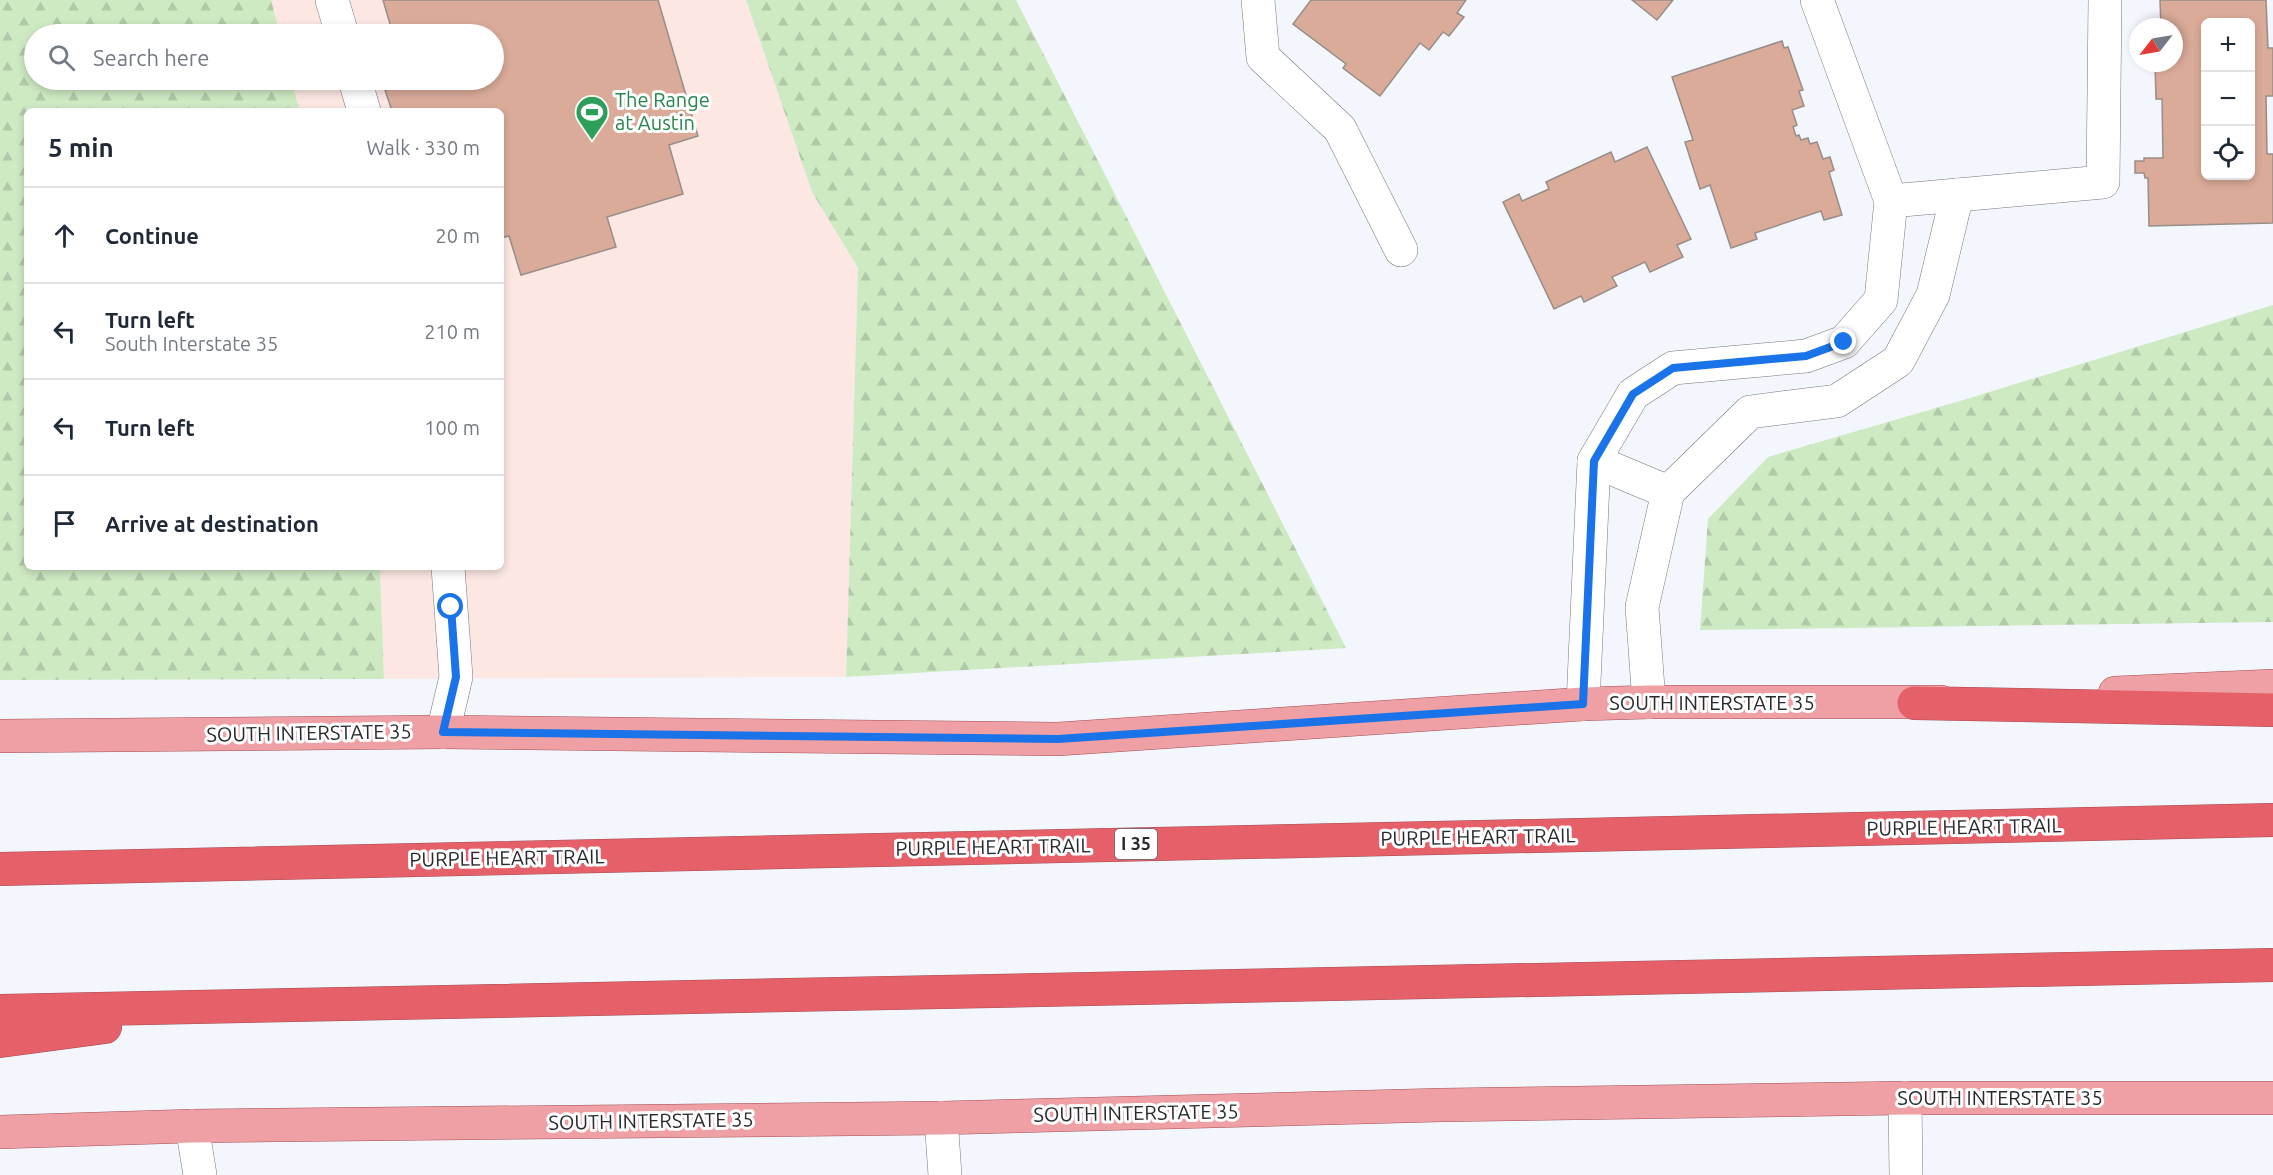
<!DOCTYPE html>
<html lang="en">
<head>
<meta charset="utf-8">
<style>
	body { margin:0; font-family:Ubuntu,sans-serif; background:#f6f6f7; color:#1f2937 }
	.controls { position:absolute; right:18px; top:18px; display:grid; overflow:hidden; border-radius:9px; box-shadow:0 3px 9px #0003 }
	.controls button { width:54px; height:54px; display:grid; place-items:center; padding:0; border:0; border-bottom:2px solid #e0e1e3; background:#fff; color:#1f2937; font:30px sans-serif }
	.compass { position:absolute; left:2129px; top:18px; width:54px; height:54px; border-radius:50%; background:#fff; box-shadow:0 3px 9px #0003; rotate:239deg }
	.stop { position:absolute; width:18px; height:18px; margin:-14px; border:4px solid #1a73e8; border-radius:50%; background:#fff }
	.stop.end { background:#1a73e8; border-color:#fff; box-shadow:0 2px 6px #0008 }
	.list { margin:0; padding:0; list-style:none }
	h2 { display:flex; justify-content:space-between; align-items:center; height:78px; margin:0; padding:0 24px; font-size:26px }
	h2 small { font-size:20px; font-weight:400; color:#747a83 }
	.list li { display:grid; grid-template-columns:39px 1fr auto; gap:18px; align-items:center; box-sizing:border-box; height:96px; padding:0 24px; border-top:2px solid #e0e1e3 }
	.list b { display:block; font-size:22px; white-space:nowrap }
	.list p { margin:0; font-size:20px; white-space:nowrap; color:#747a83 }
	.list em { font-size:20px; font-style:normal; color:#747a83 }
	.icon { flex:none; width:33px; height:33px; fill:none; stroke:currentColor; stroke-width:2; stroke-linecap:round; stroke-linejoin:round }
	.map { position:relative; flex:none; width:2273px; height:1175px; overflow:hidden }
	.search { position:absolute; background:#fff; box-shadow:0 3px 9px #0003; left:24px; top:24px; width:480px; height:66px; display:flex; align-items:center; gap:15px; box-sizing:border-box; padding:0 21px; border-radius:33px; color:#747a83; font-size:22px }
	.panel { position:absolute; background:#fff; box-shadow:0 3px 9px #0003; left:24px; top:108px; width:480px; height:462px; border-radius:9px }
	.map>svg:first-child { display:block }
	.commercial { fill:#fce7e3 }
	.forest { fill:url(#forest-firs) }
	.building { fill:#daab99; stroke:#978d89; stroke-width:1.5; fill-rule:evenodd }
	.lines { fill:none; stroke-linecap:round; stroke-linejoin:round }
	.minor-casing { stroke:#767881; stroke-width:34 }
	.major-casing { stroke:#a34d54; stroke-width:34 }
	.highway-casing { stroke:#a34d54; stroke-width:34 }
	.minor { stroke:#fff; stroke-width:33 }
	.major { stroke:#efa0a4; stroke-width:33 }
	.highway { stroke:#e56068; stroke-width:33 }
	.route { stroke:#1a73e8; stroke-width:8 }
	.labels { text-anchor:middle; stroke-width:6; stroke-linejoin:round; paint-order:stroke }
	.shield { fill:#fff; stroke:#696a6d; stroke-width:1.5 }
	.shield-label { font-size:18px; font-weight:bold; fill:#292a2e }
	.leisure-label { font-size:20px; fill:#27864d; stroke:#fff; text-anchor:start }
	.street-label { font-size:20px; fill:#292a2e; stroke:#fff }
</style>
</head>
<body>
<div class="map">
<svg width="2273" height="1175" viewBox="0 0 2273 1175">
	<defs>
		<pattern id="forest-firs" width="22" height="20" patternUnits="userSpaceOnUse" patternTransform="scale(1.5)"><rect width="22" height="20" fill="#ceeac3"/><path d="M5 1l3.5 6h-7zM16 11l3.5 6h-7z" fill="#b1c9a8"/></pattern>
	</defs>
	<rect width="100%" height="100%" fill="#f4f6fe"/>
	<path class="commercial" d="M271,0h475l66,192 46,76 -12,409 -462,2 -4,-112h121v-456h-201l-9,-31h203v-46h-214z"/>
	<g class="forest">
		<path d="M0,0h271l9,34h-246v46h257l9,31h-273v456h353l4,112 -384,1z"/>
		<path d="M746,0h270l330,648 -500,29 12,-409 -46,-76z"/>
		<path d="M2273,305v317l-573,8 8,-111 60,-62 202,-59z"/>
	</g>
	<g class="building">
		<path d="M383,0h275l40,136 -29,9 14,49 -76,23 9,30 -95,28 -12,-39 -8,2v-127h-109l-7,-21 23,-6 -1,-4h87v-46h-101z"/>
		<path d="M1311,0h155l-9,13 7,4 -15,19 -6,-4 -14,18 -9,-7 -40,53 -37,-28 3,-4 -53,-40z"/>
		<path d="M1632,0h41l-16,20z"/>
		<path d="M2160,0h106l2,48h5v48h-7l1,58h6v69l-124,3 -1,-48h-3l-1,-5h-9v-12h9v-3h19l-1,-59h-6l-1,-36h19v-36h-13zM2206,22h44v154h-44z"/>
		<path d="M1782,41l2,7 4,-1 15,43 -4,1 5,15 -12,4 5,15 -4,2 3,9 3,-1 2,5 7,-2 2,6 7,-2 6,17 7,-2 4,13 -5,2 13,43 -18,5 -3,-9 -66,22 2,6 -26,9 -21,-63 -10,4 -15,-47 8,-2 -21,-63z"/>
		<path d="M1647,147l44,92 -14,6 6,12 -33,15 -5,-10 -33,15 5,9 -33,16 -3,-6 -27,13 -51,-107 16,-8 3,7 27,-12 -3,-7 65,-30 4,10z"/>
	</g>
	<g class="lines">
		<defs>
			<g id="minor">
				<path d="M332,0l10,34"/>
				<path d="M1258,0l5,57 77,72 61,121"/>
				<path d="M355,80l9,31"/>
				<path d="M1891,201l212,-19 2,-182"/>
				<path d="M1594,461l74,31"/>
				<path d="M1649,702l-7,-95 26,-115 82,-80 87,-11 61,-40 35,-66 24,-100"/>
				<path d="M1583,704l11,-243 39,-67 40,-26 133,-12 38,-14 37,-42 10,-99 -74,-201"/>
				<path d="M443,732l13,-55 -8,-110"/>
				<path d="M1905,1098l1,77"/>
				<path d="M941,1118l4,57"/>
				<path d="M192,1126l8,49"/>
			</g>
			<g id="major">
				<path d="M2115,693l158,-7"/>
				<path d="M0,736l443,-4 615,7 525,-35 66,-2h292"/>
				<path d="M0,1132l192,-6 749,-8 501,-13 463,-7h368"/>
			</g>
			<g id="highway">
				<path d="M1914,703l359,7"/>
				<path d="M0,869l2273,-49"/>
				<path d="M0,1011l2273,-46"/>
				<path d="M0,1041l105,-14"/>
			</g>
		</defs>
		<use href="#minor" class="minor-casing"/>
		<use href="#major" class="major-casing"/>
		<use href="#highway" class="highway-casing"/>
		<use href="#minor" class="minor"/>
		<use href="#major" class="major"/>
		<use href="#highway" class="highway"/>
	</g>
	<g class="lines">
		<path class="route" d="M451,607l5,70 -13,55 615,7 525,-35 11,-243 39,-67 40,-26 133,-12 38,-14"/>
	</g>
	<defs>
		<symbol id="stadium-pin" viewBox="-11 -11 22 30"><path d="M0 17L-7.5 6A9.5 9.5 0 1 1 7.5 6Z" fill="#2e9e5b" stroke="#fff"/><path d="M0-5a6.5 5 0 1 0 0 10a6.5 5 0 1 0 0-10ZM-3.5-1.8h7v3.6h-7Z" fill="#fff"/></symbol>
	</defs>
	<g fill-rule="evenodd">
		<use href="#stadium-pin" x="573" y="93" width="38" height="52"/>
	</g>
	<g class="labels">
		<rect class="shield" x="1115" y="829" width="42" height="30" rx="4.5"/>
		<g class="shield-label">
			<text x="1136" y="850">I 35</text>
		</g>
		<g class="leisure-label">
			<text x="615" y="107">The Range<tspan x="615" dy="23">at Austin</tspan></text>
		</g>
		<g class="street-label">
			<text x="1712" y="710">SOUTH INTERSTATE 35</text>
			<text transform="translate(309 733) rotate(-1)" y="7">SOUTH INTERSTATE 35</text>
			<text transform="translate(1964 827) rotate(-1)" y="7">PURPLE HEART TRAIL</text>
			<text transform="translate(1478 837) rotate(-1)" y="7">PURPLE HEART TRAIL</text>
			<text transform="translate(993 847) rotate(-1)" y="7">PURPLE HEART TRAIL</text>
			<text transform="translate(507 858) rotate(-1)" y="7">PURPLE HEART TRAIL</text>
			<text x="2000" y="1105">SOUTH INTERSTATE 35</text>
			<text transform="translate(1136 1113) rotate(-1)" y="7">SOUTH INTERSTATE 35</text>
			<text transform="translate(651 1121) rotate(-1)" y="7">SOUTH INTERSTATE 35</text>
		</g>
	</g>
</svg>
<div class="controls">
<button>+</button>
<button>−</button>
<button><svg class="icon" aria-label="locate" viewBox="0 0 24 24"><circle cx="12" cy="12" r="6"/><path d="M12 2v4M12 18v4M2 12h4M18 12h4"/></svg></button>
</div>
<svg class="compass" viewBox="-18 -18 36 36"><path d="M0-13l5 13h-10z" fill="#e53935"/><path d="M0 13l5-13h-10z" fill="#747a83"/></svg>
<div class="stop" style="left:451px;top:607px"></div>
<div class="stop end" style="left:1844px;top:342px"></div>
<div class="search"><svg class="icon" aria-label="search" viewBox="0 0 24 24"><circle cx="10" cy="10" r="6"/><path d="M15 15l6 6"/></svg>Search here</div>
<section class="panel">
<h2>5 min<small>Walk · 330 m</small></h2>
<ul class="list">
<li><svg class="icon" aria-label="ahead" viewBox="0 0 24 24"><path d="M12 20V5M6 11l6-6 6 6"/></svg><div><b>Continue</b></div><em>20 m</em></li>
<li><svg class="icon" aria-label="left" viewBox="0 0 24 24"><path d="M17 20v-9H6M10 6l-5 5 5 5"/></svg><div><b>Turn left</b><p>South Interstate 35</p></div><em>210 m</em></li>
<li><svg class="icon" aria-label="left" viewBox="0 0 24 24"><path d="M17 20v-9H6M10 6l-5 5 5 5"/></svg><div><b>Turn left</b></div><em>100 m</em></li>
<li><svg class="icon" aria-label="arrive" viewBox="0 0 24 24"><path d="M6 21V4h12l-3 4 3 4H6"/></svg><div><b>Arrive at destination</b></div></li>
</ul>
</section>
</div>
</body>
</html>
